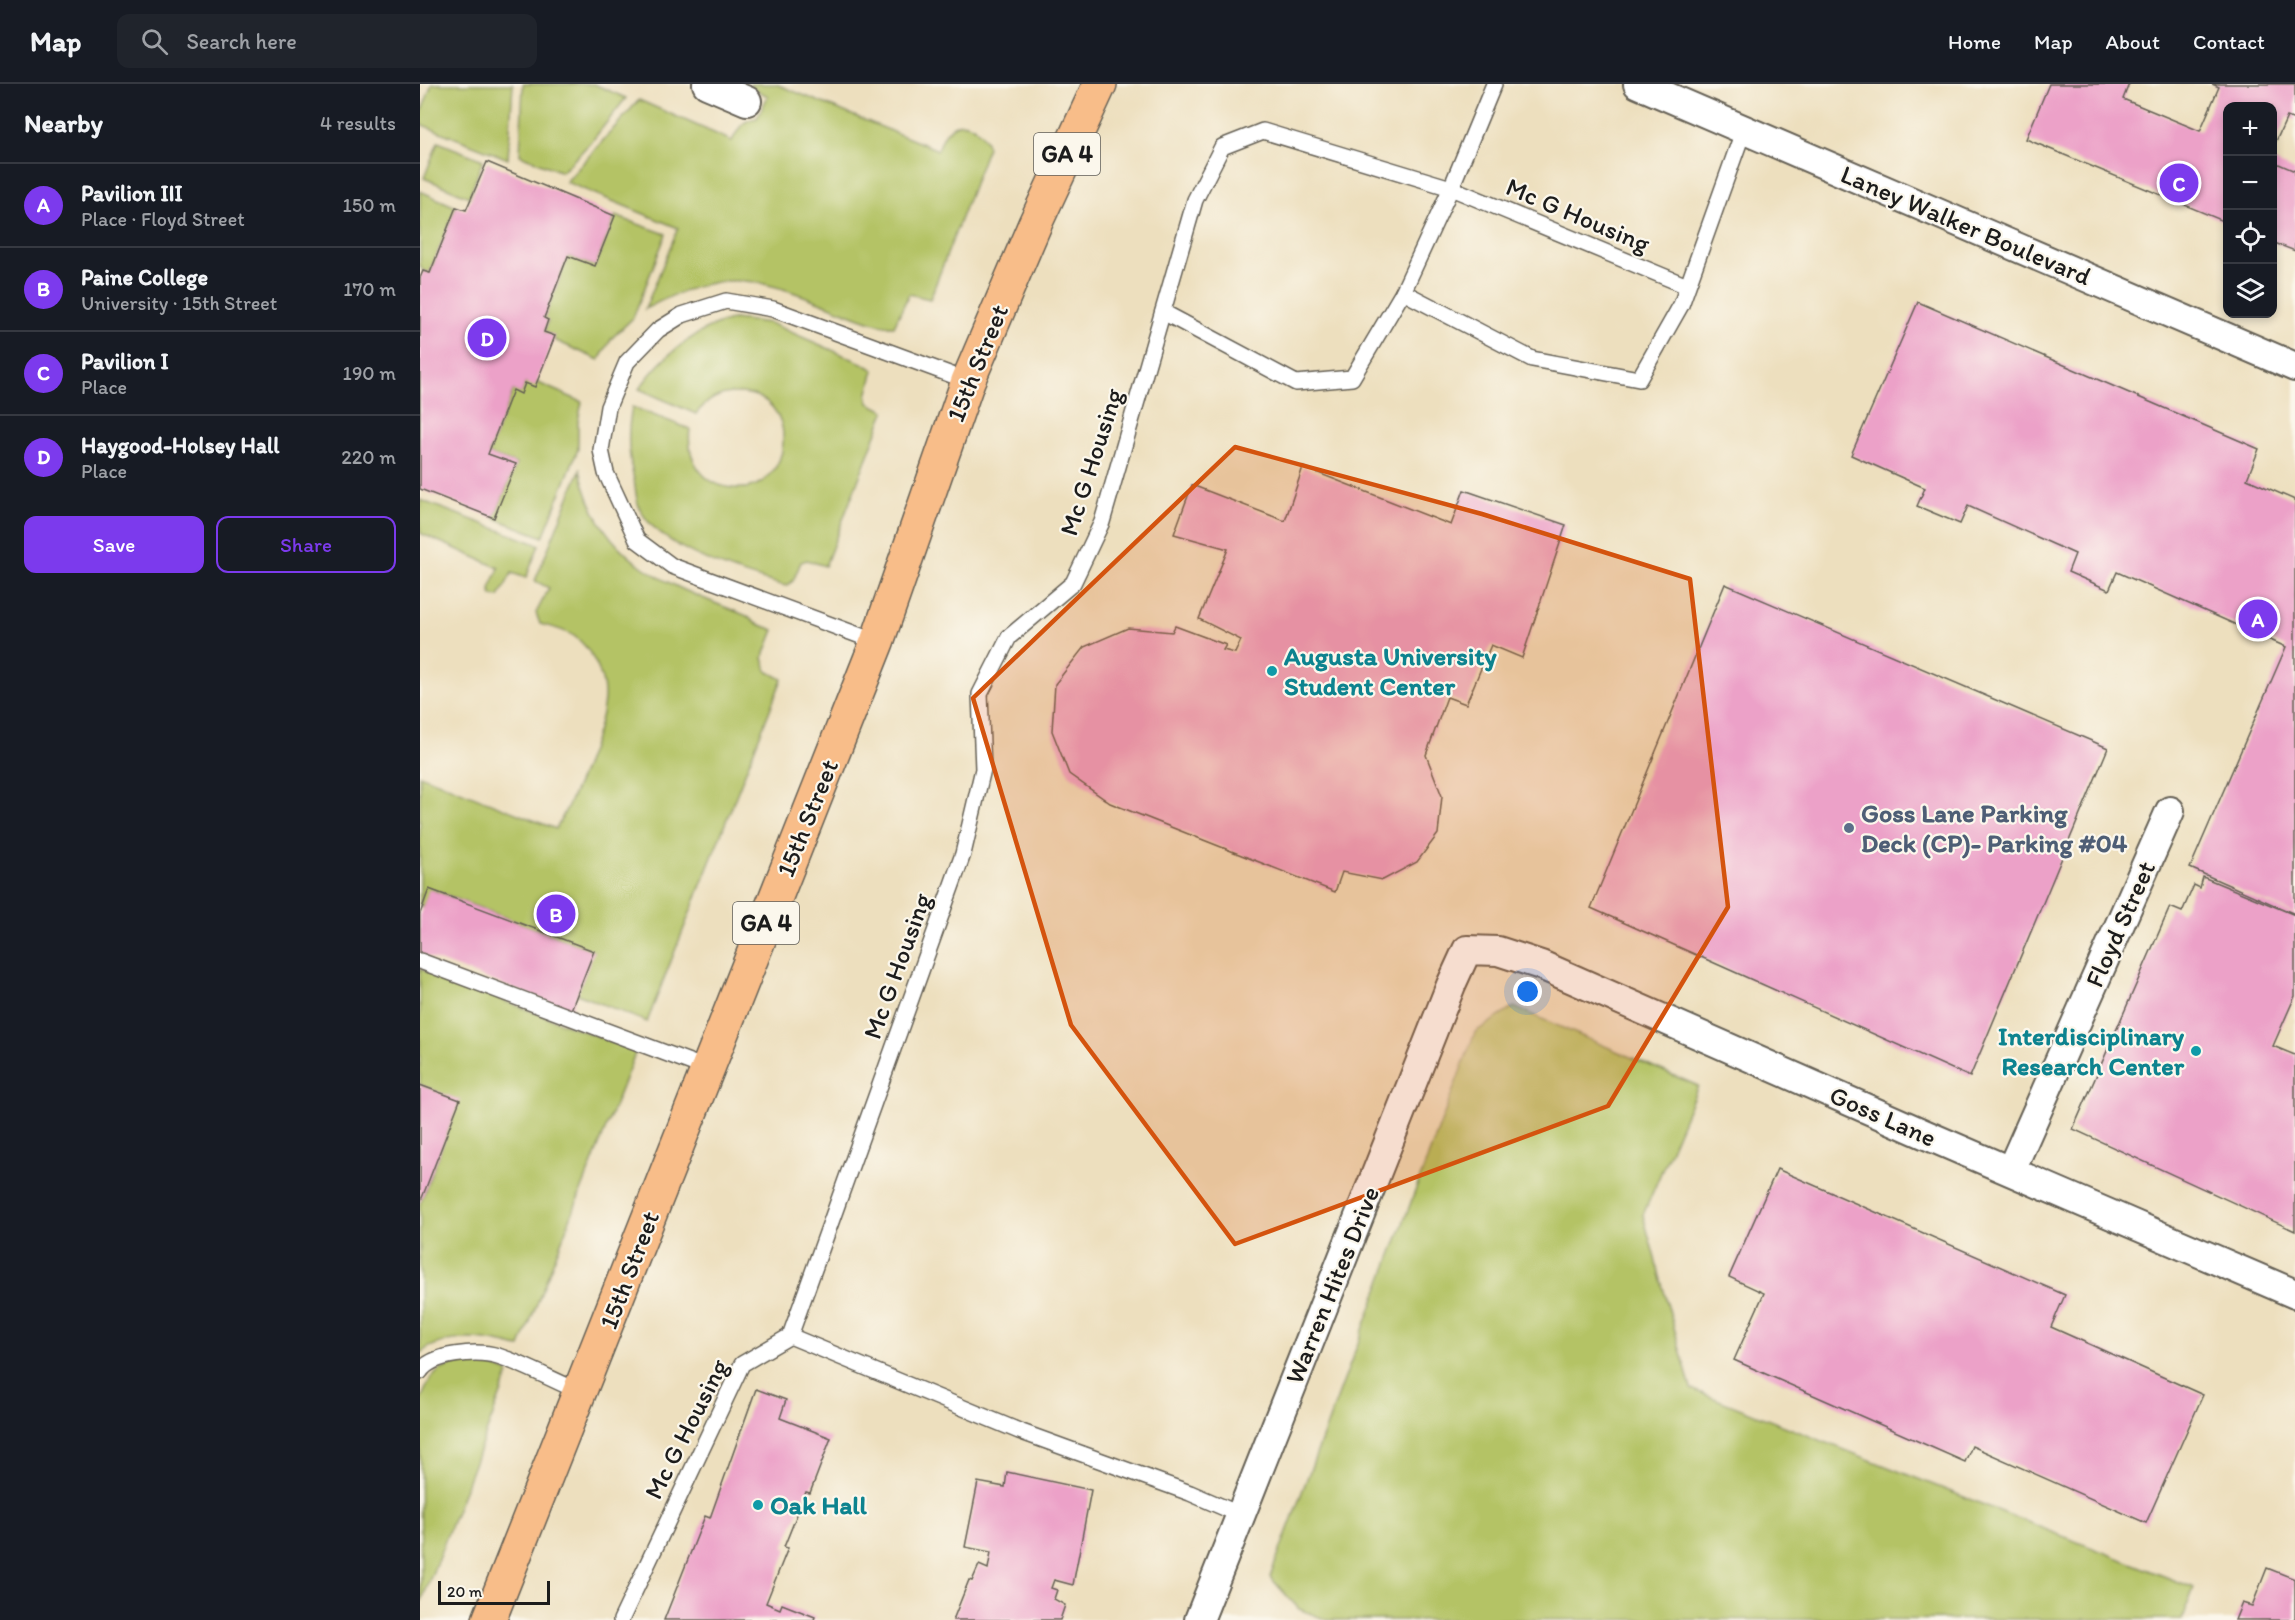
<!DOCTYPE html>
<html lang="en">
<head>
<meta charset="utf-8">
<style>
	body { margin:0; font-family:Itim,sans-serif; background:#20242c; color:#f1f3f6 }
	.controls { position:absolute; right:18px; top:18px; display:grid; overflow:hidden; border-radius:12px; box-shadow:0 3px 9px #0003 }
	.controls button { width:54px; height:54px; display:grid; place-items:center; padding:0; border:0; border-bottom:2px solid #363941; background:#171b24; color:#f1f3f6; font:30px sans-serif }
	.scale { position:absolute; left:18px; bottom:15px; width:112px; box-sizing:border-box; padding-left:6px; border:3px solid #1c1c1c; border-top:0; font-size:16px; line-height:21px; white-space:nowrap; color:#1c1c1c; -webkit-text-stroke:4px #fbf7ec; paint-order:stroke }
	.you { position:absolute; left:1108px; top:908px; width:21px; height:21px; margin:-15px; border:4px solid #fff; border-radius:50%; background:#1a73e8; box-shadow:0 0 0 9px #1a73e833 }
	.badge { display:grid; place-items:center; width:39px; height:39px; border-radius:50%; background:#7c3aed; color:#fff; font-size:20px; font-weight:700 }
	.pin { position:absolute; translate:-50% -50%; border:3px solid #fff; box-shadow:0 2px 6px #0006 }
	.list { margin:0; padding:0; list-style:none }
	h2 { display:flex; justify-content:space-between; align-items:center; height:78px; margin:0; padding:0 24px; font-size:26px }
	h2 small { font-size:20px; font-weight:400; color:#9ea1a6 }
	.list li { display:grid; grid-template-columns:39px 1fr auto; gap:18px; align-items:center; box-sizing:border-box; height:84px; padding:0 24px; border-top:2px solid #363941 }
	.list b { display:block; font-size:22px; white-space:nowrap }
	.list p { margin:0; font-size:20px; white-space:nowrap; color:#9ea1a6 }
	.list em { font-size:20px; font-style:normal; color:#9ea1a6 }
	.actions { display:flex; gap:12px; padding:18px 24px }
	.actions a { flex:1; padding:14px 0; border:2px solid #7c3aed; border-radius:12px; text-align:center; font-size:21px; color:#7c3aed }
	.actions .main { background:#7c3aed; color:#fff }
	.icon { flex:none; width:33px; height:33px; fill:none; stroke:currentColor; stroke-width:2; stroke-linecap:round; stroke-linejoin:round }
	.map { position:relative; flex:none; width:1875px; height:1536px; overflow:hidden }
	header { display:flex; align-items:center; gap:36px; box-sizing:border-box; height:84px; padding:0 30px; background:#171b24; border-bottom:2px solid #363941 }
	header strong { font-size:28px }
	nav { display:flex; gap:33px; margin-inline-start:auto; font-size:21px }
	.search { width:420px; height:54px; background:#20242c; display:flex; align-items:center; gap:15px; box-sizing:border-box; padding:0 21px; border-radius:12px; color:#9ea1a6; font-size:22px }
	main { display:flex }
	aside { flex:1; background:#171b24 }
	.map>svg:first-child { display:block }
	.green { fill:#b4c365; stroke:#687040; stroke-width:1.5 }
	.building { fill:#eca1c8 }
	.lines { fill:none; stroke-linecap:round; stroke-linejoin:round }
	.service-casing { stroke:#656055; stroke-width:18 }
	.minor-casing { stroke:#656055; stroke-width:32 }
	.primary-casing { stroke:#656055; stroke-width:36 }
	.service { stroke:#fff; stroke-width:15 }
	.minor { stroke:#fff; stroke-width:28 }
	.primary { stroke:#f8bd89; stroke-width:33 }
	.marked { fill:#d4530e; fill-opacity:0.2; stroke:#d4530e; stroke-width:4.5; stroke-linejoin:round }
	.culture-dot { fill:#0f9aa8; stroke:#fbf7ec; stroke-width:2 }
	.service-dot { fill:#5c6f8a; stroke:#fbf7ec; stroke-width:2 }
	.labels { text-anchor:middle; stroke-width:4.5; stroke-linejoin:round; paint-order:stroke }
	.shield { fill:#fbf7ec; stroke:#5f5e5a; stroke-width:1.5 }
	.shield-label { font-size:24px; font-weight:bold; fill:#1c1c1c }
	.street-label { font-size:26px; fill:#1c1c1c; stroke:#fbf7ec }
	.culture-label { font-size:26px; font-weight:bold; fill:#0d838f; stroke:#fbf7ec; text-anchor:start }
	.service-label { font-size:26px; font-weight:bold; fill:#4e5e75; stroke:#fbf7ec; text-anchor:start }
</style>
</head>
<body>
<header>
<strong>Map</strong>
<div class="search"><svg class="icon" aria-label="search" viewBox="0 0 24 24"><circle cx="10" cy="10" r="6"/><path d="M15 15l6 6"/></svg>Search here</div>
<nav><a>Home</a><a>Map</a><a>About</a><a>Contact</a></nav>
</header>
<main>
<aside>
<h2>Nearby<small>4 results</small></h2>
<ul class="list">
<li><span class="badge">A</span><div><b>Pavilion III</b><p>Place · Floyd Street</p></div><em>150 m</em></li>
<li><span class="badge">B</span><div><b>Paine College</b><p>University · 15th Street</p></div><em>170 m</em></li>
<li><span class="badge">C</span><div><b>Pavilion I</b><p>Place</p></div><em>190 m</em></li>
<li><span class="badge">D</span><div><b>Haygood-Holsey Hall</b><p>Place</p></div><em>220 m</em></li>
</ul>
<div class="actions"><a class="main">Save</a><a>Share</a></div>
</aside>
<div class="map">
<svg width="1875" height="1536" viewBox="0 0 1875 1536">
	<rect width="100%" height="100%" fill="#fbf7ec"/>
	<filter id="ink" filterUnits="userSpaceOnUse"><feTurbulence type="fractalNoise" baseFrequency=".0167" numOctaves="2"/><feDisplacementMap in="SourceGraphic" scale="12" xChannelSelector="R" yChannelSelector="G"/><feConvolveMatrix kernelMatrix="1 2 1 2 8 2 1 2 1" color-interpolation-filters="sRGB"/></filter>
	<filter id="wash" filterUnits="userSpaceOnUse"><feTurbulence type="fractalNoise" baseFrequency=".008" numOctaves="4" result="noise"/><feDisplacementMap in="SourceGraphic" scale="24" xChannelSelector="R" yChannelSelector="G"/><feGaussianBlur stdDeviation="1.35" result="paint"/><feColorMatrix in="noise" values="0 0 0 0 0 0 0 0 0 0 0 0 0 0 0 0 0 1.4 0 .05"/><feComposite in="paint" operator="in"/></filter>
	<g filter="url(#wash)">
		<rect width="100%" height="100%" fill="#eddfbe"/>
		<g class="green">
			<path d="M12,0h81l-5,75 -88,-35v-8z"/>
			<path d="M103,0h71l32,14 -34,43 -30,31 -42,-17z"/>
			<path d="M330,0h26l162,66c2,-5 4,-12 8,-17 15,-20 36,-5 42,14l-58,152 -21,-5 -15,32c-12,1 -40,-10 -52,-15 -82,-33 -114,-46 -197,-2l33,-81 -112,-46 73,-82 93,41c7,-13 10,-21 25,-23l11,-22 -16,-8z"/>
			<path d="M18,58l45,18 -14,37 -45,-19z"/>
			<path d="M0,107l36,16 -26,66 -7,-2 -3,-7z"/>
			<path d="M195,132l51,18 -33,84 -21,20 -13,22 -45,-20v-4l-10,-4 4,-11 -4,-3 24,-62 27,10z"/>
			<path d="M314,235l36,4 94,41 10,6 -7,26 2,7 16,8 -60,155 -18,-6 -6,2 -8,19 -7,5c-41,-11 -124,-35 -145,-75 -6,-10 -5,-24 -8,-36 -5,-24 -6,-43 -1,-68l58,22c-4,30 12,56 43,59 62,7 71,-98 2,-95 -17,0 -29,8 -39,21l-57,-25c23,-33 56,-60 95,-70z"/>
			<path d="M116,298l46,20 -4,19v28l-35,88 -49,-19 22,-54 -28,-10 25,-64 8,3 4,-10z"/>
			<path d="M160,386c20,94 89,114 167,146l8,7 19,7 -11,28 4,13 15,8 -135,343 -70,-28 16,-43 -163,-62 -7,18 -3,-1v-131l136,54c16,-29 50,-105 48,-137 -1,-19 -14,-45 -30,-56 -9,-6 -23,-9 -34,-12l-4,-11 13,-25 -14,-7z"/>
			<path d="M0,416l119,45 -13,33 -14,-5 -13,24 -7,-1 -2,-7 9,-21 -79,-35z"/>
			<path d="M0,885l216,82 -116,296c-6,0 -11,-3 -18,-4 -26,-6 -60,-7 -82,10v-149l39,-103 -39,-16z"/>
			<path d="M1094,923l184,79 -55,129 48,174 503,199 -12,31 -855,1 -28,-11 -29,-32 205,-545z"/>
			<path d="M46,1278l20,1 23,10 -88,230 -1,-201c11,-27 15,-35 46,-40z"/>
		</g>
		<g id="blocks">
			<g class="building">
				<path d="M1629,0h80l-6,15 77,32 19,-44 -7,-3h83v36l-8,-3 -15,33v-44h-44v117l-202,-84z"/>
				<path d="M1852,77l23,10v80l-23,-9z"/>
				<path d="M67,78l128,54 -20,50 -27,-10 -24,62 4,2 -4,12 11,4 -20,51 -10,-4 -4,11 -8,-4 -25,64 28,10 -22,54 -74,-29v-211l3,-7 7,2 26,-66 10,3z"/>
				<path d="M1498,218l341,147 -12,30 48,21v414l-105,-46 96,-221 -169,-75 -8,18 -41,-18 7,-18 -107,-48 -8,18 -43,-18 8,-18 -74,-33z"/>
				<path d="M883,383l148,58 13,-35 102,35 -44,133 -31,-13 -25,59 -19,-7 -21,58 16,41 -4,38 -21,28 -34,18 -41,-8 -7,20 -225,-89 -41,-29 -17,-43 3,-47 29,-37 44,-19 44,4 3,-6 51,19 -3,5 12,3 6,-13 -42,-21 29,-70 -54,-15 18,-49 93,36z"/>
				<path d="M1305,500l383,164 -138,329 -379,-169z"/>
				<path d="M1783,793l92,38v81l-22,50 22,9v176l-222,-102 97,-222 12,5 12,-27 6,3z"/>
				<path d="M9,805l165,62 -23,59 -151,-56v-40z"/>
				<path d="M0,1001l40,15 -40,103z"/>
				<path d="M1357,1085l288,126 -14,32 152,68 -57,128 -174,-77 -7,16 -231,-102 30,-67 -35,-16z"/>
				<path d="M336,1305l30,11 -6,18 51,20 -21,55 -4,-1 -22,55 4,1 -22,55 14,6 2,-5 33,13 -1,3h-150l41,-104 5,2z"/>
				<path d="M587,1388l84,18 -18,95 -19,-5 -3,8 6,2 -3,9 11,6 -5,15h-107l16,-40 3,1 7,-16 9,4 3,-17 -26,-5 13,-65 27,5z"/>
				<path d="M1847,1484l28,11v41h-60l7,-17 10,3z"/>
			</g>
		</g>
	</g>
	<g filter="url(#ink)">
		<use href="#blocks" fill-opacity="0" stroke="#656055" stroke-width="1.5"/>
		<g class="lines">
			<defs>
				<g id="service">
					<path d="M983,208l129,67 107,20 42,-74 63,-176"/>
					<path d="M743,228l133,71 56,-5 51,-86 48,-104 43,-104"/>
					<path d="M457,558l-205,-76 -35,-26 -31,-67 -5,-23 7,-43 19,-45 31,-32 24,-15 44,-14 47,8 195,72"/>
					<path d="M0,877l288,108"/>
					<path d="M370,1252l229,95 171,62 51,22"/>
					<path d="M0,1288c12,-19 58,-22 78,-16 28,9 56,25 83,36"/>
					<path d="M201,1536l121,-256 48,-28 173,-482 20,-85 -3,-75 29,-57 64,-54 29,-61 93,-322 27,-53 41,-16 188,57 236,98"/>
				</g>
				<g id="minor">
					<path d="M287,0l40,17"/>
					<path d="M1218,0l657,283"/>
					<path d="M1591,1086l159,-359"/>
					<path d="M779,1536l252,-635 16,-35 31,1 43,14 383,169 371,160"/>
				</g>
				<path id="primary" d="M69,1536l388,-978 91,-261 67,-157 65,-140"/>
			</defs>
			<use href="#service" class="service-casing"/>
			<use href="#minor" class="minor-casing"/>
			<use href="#primary" class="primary-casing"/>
			<use href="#service" class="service"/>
			<use href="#minor" class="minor"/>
			<use href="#primary" class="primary"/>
		</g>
	</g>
	<path class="marked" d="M815,363l247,67 208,65 38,328 -120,199 -373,138 -164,-219 -98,-327z"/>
	<g class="culture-dot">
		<circle cx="852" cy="587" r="6"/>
		<circle cx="1776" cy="967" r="6"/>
		<circle cx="338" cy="1421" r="6"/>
	</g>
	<circle class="service-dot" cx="1429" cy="744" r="6"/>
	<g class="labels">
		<g class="shield">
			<rect x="614" y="49" width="66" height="42" rx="4.5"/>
			<rect x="313" y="818" width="66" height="42" rx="4.5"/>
		</g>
		<g class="shield-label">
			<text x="647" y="78">GA 4</text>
			<text x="346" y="847">GA 4</text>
		</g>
		<g class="street-label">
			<text transform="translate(1158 131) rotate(23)" y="9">Mc G Housing</text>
			<text transform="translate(1546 141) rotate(23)" y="9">Laney Walker Boulevard</text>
			<text transform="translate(557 279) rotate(-68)" y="9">15th Street</text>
			<text transform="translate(671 378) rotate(-72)" y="9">Mc G Housing</text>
			<text transform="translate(387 734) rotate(-68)" y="9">15th Street</text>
			<text transform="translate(1700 840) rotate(-66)" y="9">Floyd Street</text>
			<text transform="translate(477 882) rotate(-70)" y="9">Mc G Housing</text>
			<text transform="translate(1463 1032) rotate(24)" y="9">Goss Lane</text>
			<text transform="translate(209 1186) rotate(-69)" y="9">15th Street</text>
			<text transform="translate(912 1201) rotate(-68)" y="9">Warren Hites Drive</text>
			<text transform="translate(266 1345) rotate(-63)" y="9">Mc G Housing</text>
		</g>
		<g class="culture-label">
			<text x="864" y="581">Augusta University<tspan x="864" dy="30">Student Center</tspan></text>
			<text x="1764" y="961" text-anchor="end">Interdisciplinary<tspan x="1764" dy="30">Research Center</tspan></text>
			<text x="350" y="1430">Oak Hall</text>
		</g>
		<g class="service-label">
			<text x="1441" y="738">Goss Lane Parking<tspan x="1441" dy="30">Deck (CP)- Parking #04</tspan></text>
		</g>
	</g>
</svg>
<div class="controls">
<button>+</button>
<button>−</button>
<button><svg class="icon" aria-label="locate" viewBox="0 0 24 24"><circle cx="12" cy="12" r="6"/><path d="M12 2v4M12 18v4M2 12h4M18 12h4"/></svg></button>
<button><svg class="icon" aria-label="layers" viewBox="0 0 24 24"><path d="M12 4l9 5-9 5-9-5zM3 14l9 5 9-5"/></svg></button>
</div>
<div class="scale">20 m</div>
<div class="you"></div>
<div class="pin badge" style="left:1838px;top:535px">A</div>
<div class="pin badge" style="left:136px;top:830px">B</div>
<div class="pin badge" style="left:1759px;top:99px">C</div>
<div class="pin badge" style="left:67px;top:254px">D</div>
</div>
</main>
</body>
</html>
